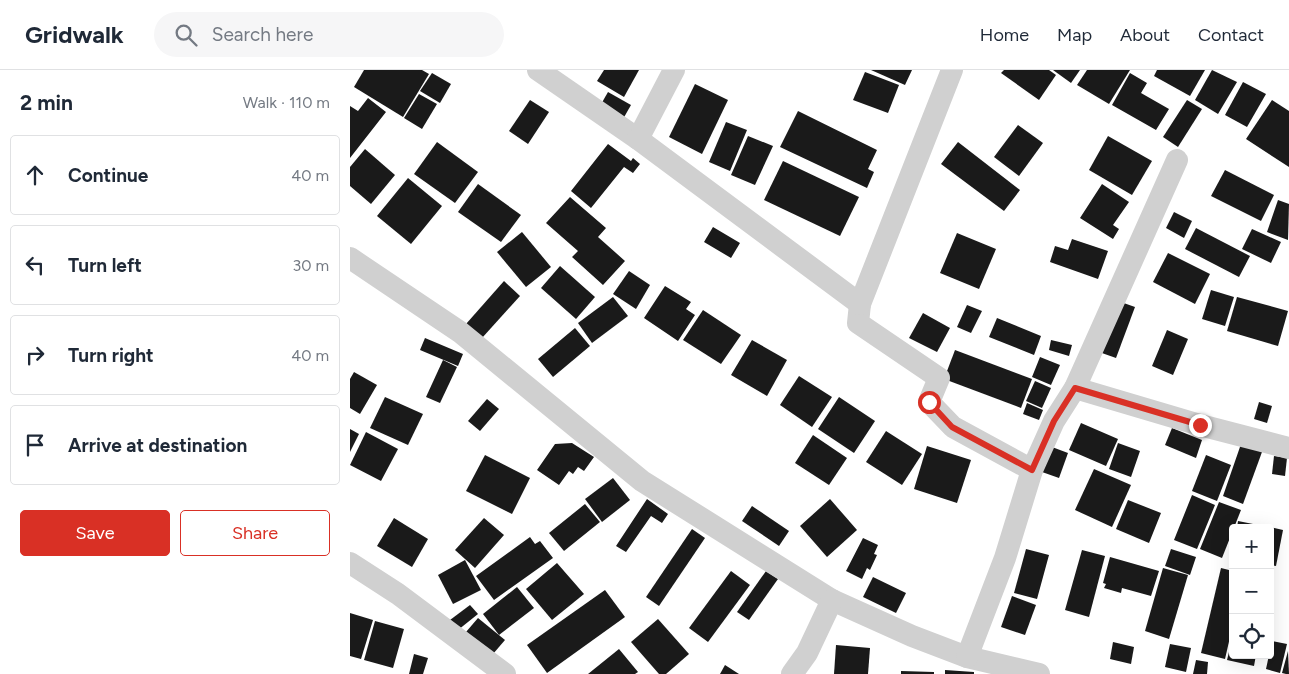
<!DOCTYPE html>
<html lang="en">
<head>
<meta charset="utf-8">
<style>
	body { margin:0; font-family:Figtree,sans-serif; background:#f6f6f7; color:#1f2937 }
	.controls { position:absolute; right:15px; bottom:15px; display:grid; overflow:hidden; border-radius:5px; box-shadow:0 5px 20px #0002 }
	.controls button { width:45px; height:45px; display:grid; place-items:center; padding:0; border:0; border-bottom:1px solid #e0e1e3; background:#fff; color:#1f2937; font:25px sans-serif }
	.stop { position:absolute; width:15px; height:15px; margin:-11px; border:4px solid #d93025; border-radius:50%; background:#fff }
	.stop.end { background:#d93025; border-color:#fff; box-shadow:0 1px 5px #0008 }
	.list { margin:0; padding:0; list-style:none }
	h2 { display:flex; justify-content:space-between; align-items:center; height:65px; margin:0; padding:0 20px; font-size:21px }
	h2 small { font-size:16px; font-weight:400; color:#747a83 }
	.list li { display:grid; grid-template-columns:32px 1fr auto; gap:15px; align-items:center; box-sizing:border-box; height:80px; margin:0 10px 10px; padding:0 10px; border:1px solid #e0e1e3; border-radius:5px }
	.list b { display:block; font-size:19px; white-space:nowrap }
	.list em { font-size:16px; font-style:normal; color:#747a83 }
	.actions { display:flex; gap:10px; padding:15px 20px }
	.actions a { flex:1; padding:11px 0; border:1px solid #d93025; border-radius:5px; text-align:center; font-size:18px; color:#d93025 }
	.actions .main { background:#d93025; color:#fff }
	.icon { flex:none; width:28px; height:28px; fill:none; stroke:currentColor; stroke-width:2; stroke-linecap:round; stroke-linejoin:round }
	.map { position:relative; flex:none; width:939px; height:604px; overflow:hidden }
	header { display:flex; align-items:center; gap:30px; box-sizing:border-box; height:70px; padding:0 25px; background:#fff; border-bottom:1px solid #e0e1e3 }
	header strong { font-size:24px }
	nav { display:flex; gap:28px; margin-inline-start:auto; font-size:18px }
	.search { width:350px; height:45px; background:#f6f6f7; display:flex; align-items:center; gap:12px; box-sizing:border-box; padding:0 18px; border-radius:28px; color:#747a83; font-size:19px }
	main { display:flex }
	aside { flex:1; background:#fff }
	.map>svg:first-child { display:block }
	.building { fill:#1a1a1a }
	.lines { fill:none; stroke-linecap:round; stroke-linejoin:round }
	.minor { stroke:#d0d0d0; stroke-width:22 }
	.route { stroke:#d93025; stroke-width:6 }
</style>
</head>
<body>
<header>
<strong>Gridwalk</strong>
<div class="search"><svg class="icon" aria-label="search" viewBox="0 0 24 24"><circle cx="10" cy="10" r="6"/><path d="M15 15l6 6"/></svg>Search here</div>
<nav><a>Home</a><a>Map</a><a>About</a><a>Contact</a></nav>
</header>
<main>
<aside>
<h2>2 min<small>Walk · 110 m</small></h2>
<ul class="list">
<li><svg class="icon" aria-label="ahead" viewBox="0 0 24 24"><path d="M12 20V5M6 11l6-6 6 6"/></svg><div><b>Continue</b></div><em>40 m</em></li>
<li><svg class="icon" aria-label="left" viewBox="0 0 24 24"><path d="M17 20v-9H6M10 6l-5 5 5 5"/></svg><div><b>Turn left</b></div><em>30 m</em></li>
<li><svg class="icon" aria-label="right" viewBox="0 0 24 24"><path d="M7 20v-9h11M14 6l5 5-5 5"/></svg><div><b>Turn right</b></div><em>40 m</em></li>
<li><svg class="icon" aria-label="arrive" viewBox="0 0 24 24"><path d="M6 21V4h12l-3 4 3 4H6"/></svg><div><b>Arrive at destination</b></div></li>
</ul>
<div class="actions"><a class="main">Save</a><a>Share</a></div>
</aside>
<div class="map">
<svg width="939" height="604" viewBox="0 0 939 604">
	<rect width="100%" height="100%" fill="#fff"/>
	<g class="building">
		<path d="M14,0h58l7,4 -26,43 -49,-30z"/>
		<path d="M254,0h35l-15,27 -27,-16z"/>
		<path d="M521,0h41l-7,15z"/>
		<path d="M654,0h45l7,5 -17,25 -38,-27z"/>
		<path d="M703,0h27l-9,13z"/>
		<path d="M737,0h43l-21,34 -32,-19z"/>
		<path d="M807,0h48l-15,26 -36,-20z"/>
		<path d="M862,0l25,12 -19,32 -23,-14z"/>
		<path d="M515,2l34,13 -11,28 -35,-13z"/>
		<path d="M82,3l19,11 -11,19 -20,-12z"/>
		<path d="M780,3l17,10 -6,10 28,16 -13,21 -44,-25z"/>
		<path d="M893,12l23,12 -19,33 -22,-12z"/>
		<path d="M345,14l33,16 -26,54 -33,-17z"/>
		<path d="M258,22l23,13 -8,14 -23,-13z"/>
		<path d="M69,24l18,10 -15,25 -18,-11z"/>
		<path d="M18,28l18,14 -36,46v-52l8,5z"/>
		<path d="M180,30l19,12 -21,32 -19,-13z"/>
		<path d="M837,30l15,9 -24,38 -15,-10z"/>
		<path d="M922,30l17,11v56l-43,-28z"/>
		<path d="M448,41l79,39 -9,19 6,3 -7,16 -87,-41z"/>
		<path d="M376,52l21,8 -17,41 -21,-9z"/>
		<path d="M668,55l25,18 -24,33 -25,-19z"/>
		<path d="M398,66l25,10 -18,39 -24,-10z"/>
		<path d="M758,66l44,25 -20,34 -43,-25z"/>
		<path d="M87,72l41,30 -23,31 -41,-29z"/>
		<path d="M608,72l62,48 -16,21 -63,-47z"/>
		<path d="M258,74l23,17 2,-3 7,6 -7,9 -9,-6 -33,41 -20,-17z"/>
		<path d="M15,79l30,26 -24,29 -21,-18v-19z"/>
		<path d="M433,91l76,36 -19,39 -76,-36z"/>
		<path d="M875,100l49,25 -13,26 -50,-25z"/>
		<path d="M58,108l34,28 -31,38 -34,-28z"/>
		<path d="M128,114l43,31 -20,27 -43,-30z"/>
		<path d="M752,114l27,18 -16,23 6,4 -6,10 -33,-21z"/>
		<path d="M220,127l36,31 -8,9 27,24 -22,24 -31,-28 6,-6 -32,-28z"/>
		<path d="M928,130l11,4 -1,36 -21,-8z"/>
		<path d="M824,142l18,9 -8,17 -18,-10z"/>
		<path d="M363,157l27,16 -9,15 -27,-16z"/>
		<path d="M846,158l54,28 -11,21 -54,-28z"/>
		<path d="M902,159l29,13 -10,21 -29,-14z"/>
		<path d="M172,162l29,35 -25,20 -29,-35z"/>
		<path d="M607,163l39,16 -17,40 -39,-16z"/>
		<path d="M722,169l36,12 -10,28 -48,-17 5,-16 13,4z"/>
		<path d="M818,183l42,21 -15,30 -42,-22z"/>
		<path d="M210,196l35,31 -19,22 -35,-31z"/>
		<path d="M279,201l21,14 -14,24 -23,-15z"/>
		<path d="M154,211l16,15 -38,42 -16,-14z"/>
		<path d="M315,216l26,16 -5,7 9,6 -17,26 -34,-23z"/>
		<path d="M861,220l23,7 -9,29 -23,-7z"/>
		<path d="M263,227l15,19 -36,27 -14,-20z"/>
		<path d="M887,227l51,14 -10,35 -51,-15z"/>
		<path d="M768,231l17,6 -19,51 -17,-6z"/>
		<path d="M617,235l15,6 -11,22 -14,-6z"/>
		<path d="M353,240l38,25 -20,29 -38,-24z"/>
		<path d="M573,243l27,15 -13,24 -28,-14z"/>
		<path d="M647,248l44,18 -7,19 -45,-18z"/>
		<path d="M225,258l15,18 -37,31 -15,-18z"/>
		<path d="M817,260l21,9 -15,36 -21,-9z"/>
		<path d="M75,268l38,16 -5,12 -38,-16z"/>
		<path d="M402,270l35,20 -20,36 -36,-21z"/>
		<path d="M701,270l21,5 -3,11 -20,-6z"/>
		<path d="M605,280l77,29 -11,29 -77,-29z"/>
		<path d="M690,287l20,8 -9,20 -19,-8z"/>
		<path d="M93,290l14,7 -17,36 -14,-6z"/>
		<path d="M4,302l23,13 -17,29 -10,-6v-29z"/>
		<path d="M449,306l33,21 -20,30 -32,-22z"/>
		<path d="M685,311l16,7 -9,20 -16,-7z"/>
		<path d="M35,327l38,17 -15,31 -38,-17z"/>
		<path d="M489,327l36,24 -21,32 -36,-24z"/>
		<path d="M137,329l12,10 -19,22 -12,-10z"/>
		<path d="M909,332l13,4 -5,17 -13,-4z"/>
		<path d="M677,333l16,7 -4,10 -16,-6z"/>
		<path d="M731,353l37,16 -12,27 -37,-16z"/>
		<path d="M822,358l30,12 -6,18 -31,-13z"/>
		<path d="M0,359l9,5 -9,18z"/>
		<path d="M536,361l36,23 -20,31 -36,-23z"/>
		<path d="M16,362l32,17 -17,32 -31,-16z"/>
		<path d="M463,365l34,23 -18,27 -34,-22z"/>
		<path d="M222,373l22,14 -10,14 -6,-4 -5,7 -4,-3 -10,14 -22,-15 18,-26z"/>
		<path d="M768,373l22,8 -9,26 -22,-8z"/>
		<path d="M891,374l21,8 -19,52 -20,-8z"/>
		<path d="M577,376l44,14 -14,43 -43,-14z"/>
		<path d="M702,377l16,6 -9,25 -17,-6z"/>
		<path d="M135,385l45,23 -18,36 -46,-23z"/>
		<path d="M856,385l25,10 -14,36 -25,-10z"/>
		<path d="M924,386l13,2 -2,18 -13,-2z"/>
		<path d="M744,399l37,16 -19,42 -37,-17z"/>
		<path d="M263,408l17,22 -28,22 -17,-23z"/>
		<path d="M842,425l23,10 -18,44 -23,-9z"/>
		<path d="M297,429l21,15 -6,9 -11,-7 -25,36 -10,-6z"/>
		<path d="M480,429l27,31 -30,27 -27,-31z"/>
		<path d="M778,430l33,13 -12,30 -33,-14z"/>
		<path d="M869,432l22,8 -19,48 -22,-9z"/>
		<path d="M235,434l15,18 -36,29 -15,-18z"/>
		<path d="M402,436l37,25 -10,15 -37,-25z"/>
		<path d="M44,448l34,21 -16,28 -35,-21z"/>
		<path d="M134,448l20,17 -29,33 -20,-18z"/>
		<path d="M888,451l30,6v1h-31z"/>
		<path d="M920,457l13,3 -7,36 -6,-1z"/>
		<path d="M342,459l13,9 -46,68 -13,-9z"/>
		<path d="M180,467l5,7 5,-3 13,17 -59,42 -18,-24z"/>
		<path d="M513,468l15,7 -4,9 3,1 -7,15 -3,-2 -5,11 -16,-8z"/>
		<path d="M676,479l23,6 -12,44 -23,-6z"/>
		<path d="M821,479l25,8 -6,18 -25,-9z"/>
		<path d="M732,480l23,6 -16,61 -24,-7z"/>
		<path d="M760,487l49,14 -8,25 -29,-8 -1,5 -17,-5 2,-4 -3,-1z"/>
		<path d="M115,490l16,30 -28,14 -15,-29z"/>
		<path d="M207,493l27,31 -32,26 -26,-31z"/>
		<path d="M813,498l25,7 -19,64 -24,-8z"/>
		<path d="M871,498l12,3v53l-8,35 -24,-6z"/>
		<path d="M381,501l19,14 -42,57 -19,-14z"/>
		<path d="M416,501l12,8 -29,41 -12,-8z"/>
		<path d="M523,507l33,16 -10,20 -33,-16z"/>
		<path d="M167,517l17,21 -35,27 -16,-21z"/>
		<path d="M255,520l20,27 -78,56 -20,-28z"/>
		<path d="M662,526l24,9 -11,30 -24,-8z"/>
		<path d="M120,535l8,9 -20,16 -8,-10z"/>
		<path d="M0,543l23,7 -12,39 -11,-3z"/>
		<path d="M128,548l27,22 -12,14 -27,-22z"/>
		<path d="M308,549l31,35 -23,20h-7l-28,-32z"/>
		<path d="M25,551l29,8 -11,39 -29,-8z"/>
		<path d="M882,570l1,15h23l-2,11 -27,-6z"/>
		<path d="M922,571l15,3 -7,29 -14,-4z"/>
		<path d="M763,572l21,5 -3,17 -21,-5z"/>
		<path d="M820,574l21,4 -5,24 -21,-5z"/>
		<path d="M486,575l34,3 -2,26h-34z"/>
		<path d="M269,579l19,23 -3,2h-47z"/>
		<path d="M938,581l1,23h-3l-4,-1z"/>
		<path d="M64,584l14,4 -5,16h-14z"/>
		<path d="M846,590l12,2 -1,12h-14z"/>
		<path d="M375,595l14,9h-19z"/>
		<path d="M595,600l29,2v2h-29z"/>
		<path d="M551,601l33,1v2h-33z"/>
	</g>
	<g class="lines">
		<g class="minor">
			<path d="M188,0l100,69 36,-69"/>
			<path d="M602,0l-92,234 -2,19 81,55 -10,24 24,25 79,43"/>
			<path d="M288,69l222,165"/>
			<path d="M0,188l110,74 182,149 190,119 80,36 55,21 72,17"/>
			<path d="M725,318l125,37 89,23"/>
			<path d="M0,493l48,31 107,80"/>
			<path d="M617,587l38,-99 27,-88 22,-49 21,-33 102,-228"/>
			<path d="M442,604l15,-21 25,-53"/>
		</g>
	</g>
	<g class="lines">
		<path class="route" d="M579,332l23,25 80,43 22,-49 21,-33 125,37"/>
	</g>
</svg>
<div class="controls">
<button>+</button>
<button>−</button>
<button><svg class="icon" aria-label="locate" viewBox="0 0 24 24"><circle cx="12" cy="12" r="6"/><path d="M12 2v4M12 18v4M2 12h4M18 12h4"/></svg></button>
</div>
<div class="stop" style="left:579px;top:332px"></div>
<div class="stop end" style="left:850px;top:355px"></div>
</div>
</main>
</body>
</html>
